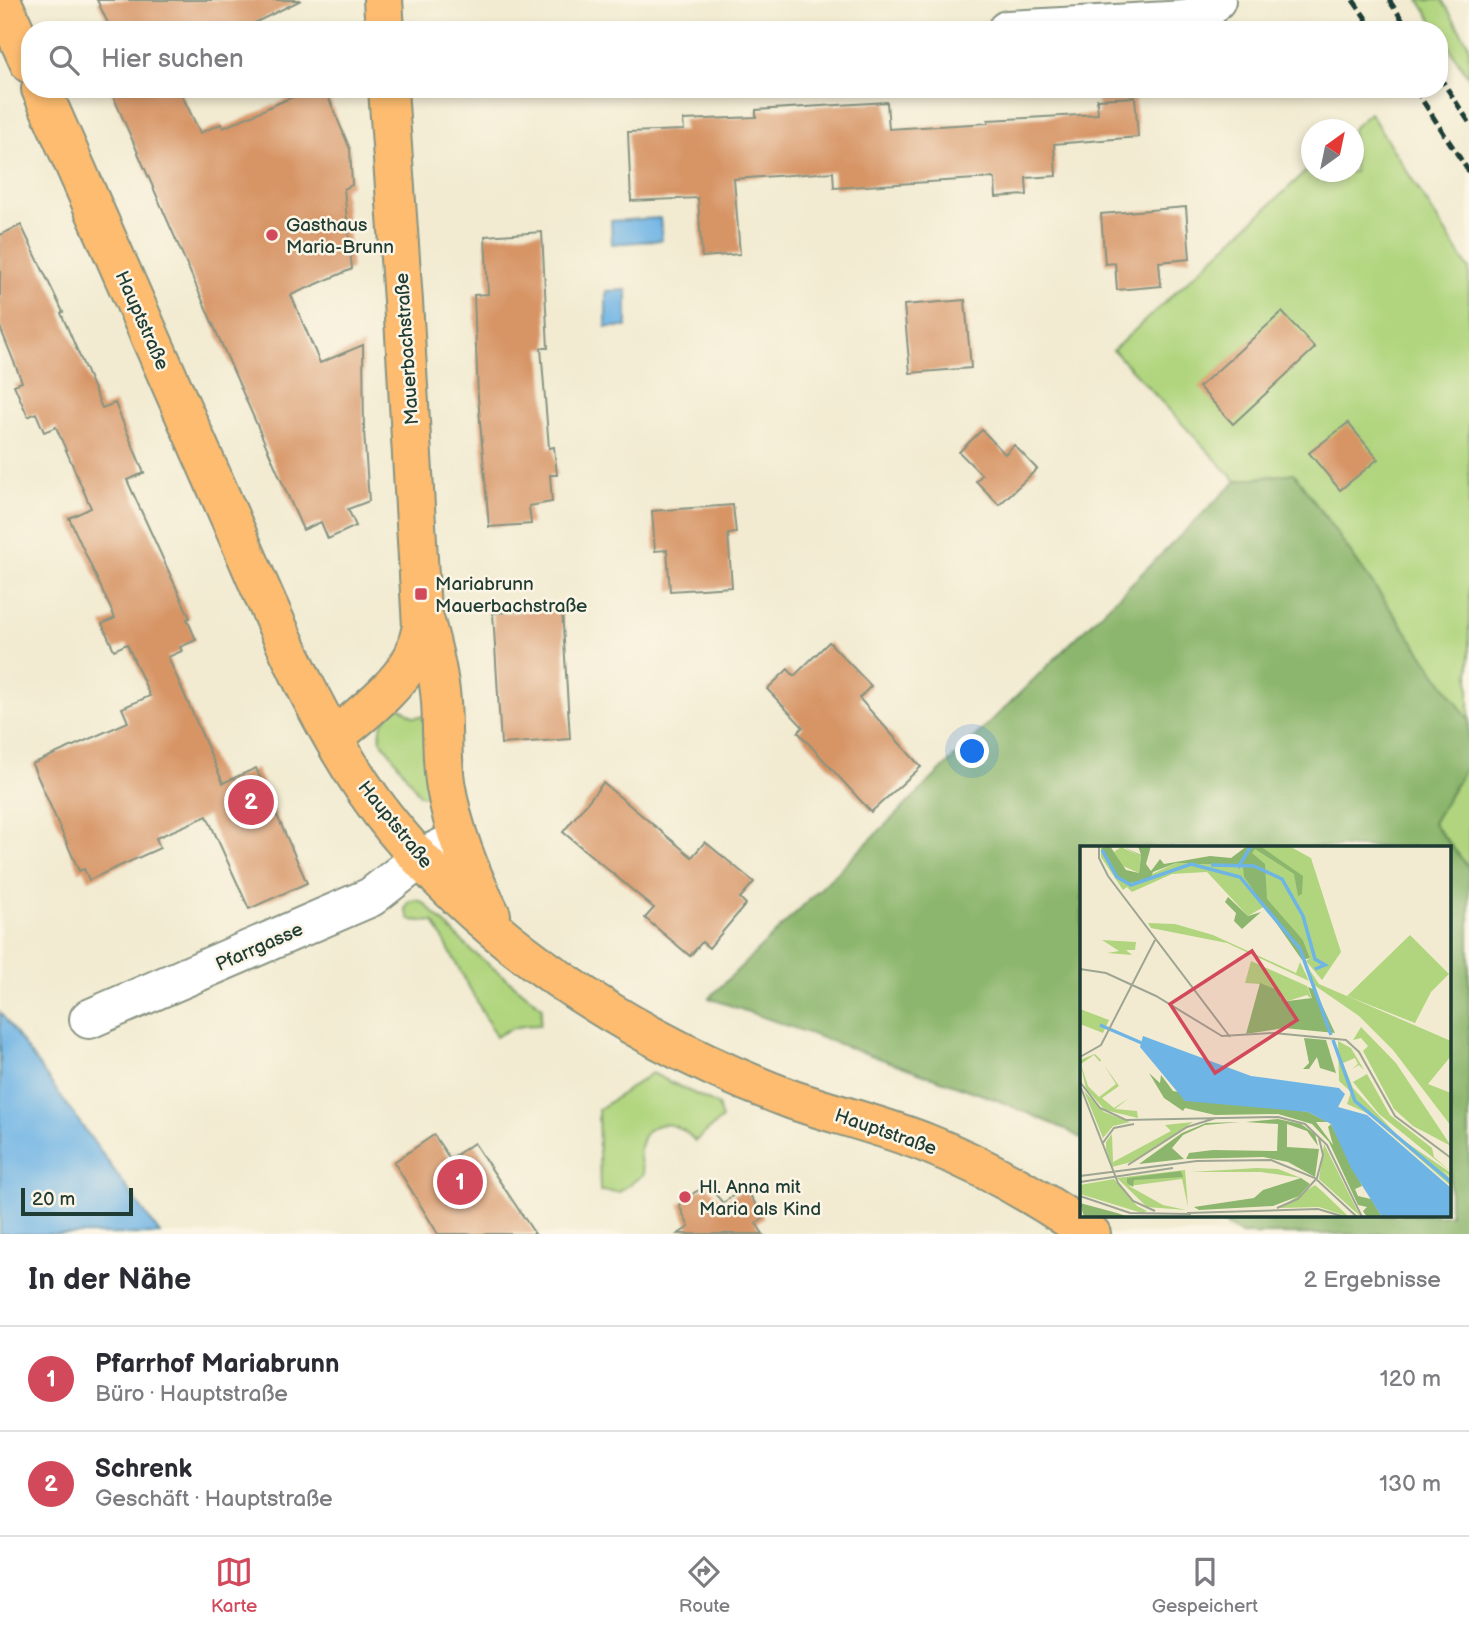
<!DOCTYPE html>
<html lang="de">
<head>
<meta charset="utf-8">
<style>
	body { margin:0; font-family:"Balsamiq Sans",sans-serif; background:#f2f2f3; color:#2b2b33 }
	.compass { position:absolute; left:1301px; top:119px; width:63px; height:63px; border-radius:50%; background:#fff; box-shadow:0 4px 10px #0003; rotate:33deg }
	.scale { position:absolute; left:21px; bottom:18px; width:112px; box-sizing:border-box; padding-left:7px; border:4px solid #1f3d34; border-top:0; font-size:19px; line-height:24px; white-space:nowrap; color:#1f3d34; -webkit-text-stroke:5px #fcf5e5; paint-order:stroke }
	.you { position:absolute; left:973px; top:752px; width:24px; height:24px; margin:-18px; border:5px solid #fff; border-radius:50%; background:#1a73e8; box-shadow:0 0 0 10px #1a73e833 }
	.badge { display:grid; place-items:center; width:46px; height:46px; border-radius:50%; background:#d1495b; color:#fff; font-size:23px; font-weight:700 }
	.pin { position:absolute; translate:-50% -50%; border:4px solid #fff; box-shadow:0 2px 7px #0006 }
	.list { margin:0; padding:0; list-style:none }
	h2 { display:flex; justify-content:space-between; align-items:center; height:91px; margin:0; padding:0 28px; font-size:30px }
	h2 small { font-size:23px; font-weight:400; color:#7c7c81 }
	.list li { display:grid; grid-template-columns:46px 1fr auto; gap:21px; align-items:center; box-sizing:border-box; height:105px; padding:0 28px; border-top:2px solid #e1e1e2 }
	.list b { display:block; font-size:26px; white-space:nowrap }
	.list p { margin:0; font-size:23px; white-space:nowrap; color:#7c7c81 }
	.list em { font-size:23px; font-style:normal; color:#7c7c81 }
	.icon { flex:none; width:38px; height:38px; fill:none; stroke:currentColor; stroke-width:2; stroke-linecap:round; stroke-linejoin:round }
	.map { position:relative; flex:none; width:1469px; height:1234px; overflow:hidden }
	.search { position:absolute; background:#fff; box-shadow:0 4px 10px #0003; left:21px; right:21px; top:21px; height:77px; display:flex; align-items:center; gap:18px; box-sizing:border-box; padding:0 24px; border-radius:28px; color:#7c7c81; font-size:26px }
	.sheet { height:301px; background:#fff }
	nav { display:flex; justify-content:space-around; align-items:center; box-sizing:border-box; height:98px; border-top:2px solid #e1e1e2; background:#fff; font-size:19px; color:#7c7c81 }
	nav a { display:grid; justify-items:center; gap:4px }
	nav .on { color:#d1495b }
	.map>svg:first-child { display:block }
	.green { fill:#b0d57e; stroke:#688959; stroke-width:2 }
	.forest { fill:#8cb66d; stroke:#567a50; stroke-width:2 }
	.water { fill:#6eb4e5; stroke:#46788c; stroke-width:2 }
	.building { fill:#d79566 }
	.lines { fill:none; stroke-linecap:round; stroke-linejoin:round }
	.minor-casing { stroke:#889482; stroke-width:42 }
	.major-casing { stroke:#889482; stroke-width:42 }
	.minor { stroke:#fff; stroke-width:38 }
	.major { stroke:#fdbc6f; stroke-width:38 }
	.rail { stroke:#1f3d34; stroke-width:5; stroke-dasharray:10 5; stroke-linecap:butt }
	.poi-dot { fill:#d1495b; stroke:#fcf5e5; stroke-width:2.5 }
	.labels { text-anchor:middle; stroke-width:5; stroke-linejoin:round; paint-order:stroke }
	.poi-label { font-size:19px; fill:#1f3d34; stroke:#fcf5e5; text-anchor:start }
	.street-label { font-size:19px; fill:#1f3d34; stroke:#fcf5e5 }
	.inset-river { fill:none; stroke:#6eb4e5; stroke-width:3.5 }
	.inset-road { fill:none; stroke:#9ea592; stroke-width:2 }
	.view { fill:#d1495b; fill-opacity:0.15; stroke:#d1495b; stroke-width:3.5 }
	.inset-edge { fill:none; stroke:#1f3d34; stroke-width:3.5 }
</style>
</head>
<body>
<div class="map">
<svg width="1469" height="1234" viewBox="0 0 1469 1234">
	<rect width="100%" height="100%" fill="#fcf5e5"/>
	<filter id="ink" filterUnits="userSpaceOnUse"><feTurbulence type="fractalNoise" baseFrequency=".0143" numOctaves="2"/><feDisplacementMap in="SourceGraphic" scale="14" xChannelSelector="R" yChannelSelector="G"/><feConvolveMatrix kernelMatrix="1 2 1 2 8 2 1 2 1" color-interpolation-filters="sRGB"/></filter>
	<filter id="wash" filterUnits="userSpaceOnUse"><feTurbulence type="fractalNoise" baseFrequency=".00686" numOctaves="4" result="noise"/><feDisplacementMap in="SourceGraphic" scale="28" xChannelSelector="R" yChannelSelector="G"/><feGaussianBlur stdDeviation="1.57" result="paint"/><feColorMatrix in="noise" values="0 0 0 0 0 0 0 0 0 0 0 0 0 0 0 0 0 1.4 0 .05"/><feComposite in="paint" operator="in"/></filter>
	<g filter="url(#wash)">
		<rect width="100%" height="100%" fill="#f2ebd1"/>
		<g class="green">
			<path d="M1419,0h23l27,45v33z"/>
			<path d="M1370,113l99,156v451l-175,-247 -58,8 -123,-131 198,-183 1,5h42l-2,-43z"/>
			<path d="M397,705l17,12 14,-1 4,73 -7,7 -5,-1 -39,-55c-3,-16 5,-23 16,-35z"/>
			<path d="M1469,762v106l-36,-45z"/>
			<path d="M418,900l7,4 47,47 70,56 -2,18c-17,0 -30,2 -44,12l-62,-115 -24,-2 -5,-11 5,-8z"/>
			<path d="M652,1073l66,32 4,14 -27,22c-30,-35 -68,-11 -51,33l-25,18 -19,-1 -2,-81z"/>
		</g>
		<path class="forest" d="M1294,473l175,247v42l-36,61 36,45v366h-228l-31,-19h240v-368h-368v292l-17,-10 -68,-29 -288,-102 527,-517z"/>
		<g class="water">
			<path d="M660,218l2,22 -50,4 -1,-23z"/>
			<path d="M627,290v37h-21v-36z"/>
			<path d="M0,1012l160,222h-160z"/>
		</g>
		<g id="blocks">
			<g class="building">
				<path d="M97,0h204l-61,30h-129z"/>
				<path d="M110,89h69l21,44 21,-9 2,4 87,-39h15l25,60 2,36 -8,4 8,80 -61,26 29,68 43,-18 1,86 5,70 -21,8 8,17 -28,13 -7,-17 -18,8z"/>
				<path d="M1135,97l3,40 -84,7 2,32 -30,2 1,17 -31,2 -1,-17 -3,-2 -158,10 -1,-16 -99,7 6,75 -38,3 -4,-59 -67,3 -3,-69 56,-2 -1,-10 73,-3v-7l131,-8 2,27 99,-6v-3l110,-6 -1,-15z"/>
				<path d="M1186,207l4,52 -31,3 2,24 -44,4 -2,-27 -10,1 -4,-50z"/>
				<path d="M21,225l42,87 -2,1 41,95 13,-5 29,70 -17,7 63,138 -3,1 9,21 -16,7 2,4 -14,6 55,126 33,-15 51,115 -58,26 -42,-93 -51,22 4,10 -71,32 -5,-11 -5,2 -47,-107 96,-42 -6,-14 28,-12 -23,-52 -13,6 -12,-26 13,-6 -46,-100 22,-10 -35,-81 -12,5 -8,-19 -8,4 -14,-32 8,-3 -22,-55v-92z"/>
				<path d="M542,232l6,116h-7l8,100 5,-1 3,28h-7l2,27 -23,4 2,18 -42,3 -11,-130 -4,-102 14,-1 -3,-58z"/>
				<path d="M965,300l6,68 -61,5 -6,-68z"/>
				<path d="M1282,312l33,36 -82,76 -34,-37z"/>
				<path d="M1348,423l30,36 -38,31 -31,-37z"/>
				<path d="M982,430l23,24 9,-9 23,24 -38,36 -23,-24 6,-6 -23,-23z"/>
				<path d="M733,505l3,28 -8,1 4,53 -62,4 -3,-41 -12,1 -3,-40z"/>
				<path d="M562,609l8,130 -69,5 -8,-131z"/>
				<path d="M829,642l42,44 -12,12 62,69 -50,45 -73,-80 5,-5 -36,-38 21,-20 6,7z"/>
				<path d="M603,783l89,74 13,-15 49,40 -14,16 6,6 -37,44 -7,-6 -12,14 -45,-38 9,-10 -91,-76z"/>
				<path d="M434,1135l16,24 24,-16 61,91h-97l-44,-72z"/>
				<path d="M708,1186l15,17 22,-16 19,31 -8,5 7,11h-85l11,-7 -10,-22 16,-13z"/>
			</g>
		</g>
	</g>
	<g filter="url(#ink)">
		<use href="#blocks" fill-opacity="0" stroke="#889482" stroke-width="2"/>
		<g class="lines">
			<defs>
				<g id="minor">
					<path d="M1007,30l179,-10 20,-9 10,-11"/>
					<path d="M89,1019l282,-122 50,-39 37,-18"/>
				</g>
				<g id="major">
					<path d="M1,0l29,64"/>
					<path d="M383,0l2,30"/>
					<path d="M41,89c62,141 124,281 186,422 46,105 95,231 168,319 70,84 160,153 255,205 46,25 95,47 143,65 44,15 90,26 133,43 59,23 114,55 165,91"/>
					<path d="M424,618c8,28 15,55 17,84 2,29 0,58 5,86 8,46 24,86 45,127"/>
					<path d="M334,738c26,-23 61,-48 78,-79 5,-10 7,-21 10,-32l-19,-326 -15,-212"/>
				</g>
			</defs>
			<use href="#minor" class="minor-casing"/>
			<use href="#major" class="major-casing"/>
			<use href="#minor" class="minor"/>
			<use href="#major" class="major"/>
			<g class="rail">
				<path d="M1353,0l21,30"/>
				<path d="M1389,0l20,30"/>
				<path d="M1439,76l30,46"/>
				<path d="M1415,89l54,83"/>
			</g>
		</g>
	</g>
	<g class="poi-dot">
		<circle cx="272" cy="235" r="7"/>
		<rect x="414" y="587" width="14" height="14" rx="3.5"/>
		<circle cx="685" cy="1197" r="7"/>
	</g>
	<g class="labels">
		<g class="poi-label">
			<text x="286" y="231">Gasthaus<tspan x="286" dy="22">Maria-Brunn</tspan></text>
			<text x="435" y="590">Mariabrunn<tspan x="435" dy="22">Mauerbachstraße</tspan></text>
			<text x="699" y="1193">Hl. Anna mit<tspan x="699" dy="22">Maria als Kind</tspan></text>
		</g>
		<g class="street-label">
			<text transform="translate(143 320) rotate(66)" y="7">Hauptstraße</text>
			<text transform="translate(406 349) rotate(-94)" y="7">Mauerbachstraße</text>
			<text transform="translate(396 824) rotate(51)" y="7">Hauptstraße</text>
			<text transform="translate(259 946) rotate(-24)" y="7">Pfarrgasse</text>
			<text transform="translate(886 1131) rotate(19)" y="7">Hauptstraße</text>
		</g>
	</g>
	<g transform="translate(1080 846)">
		<rect width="371" height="371" fill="#f2ebd1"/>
		<path d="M167,0h42l22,12 30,94 -19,28 -16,-19 4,-3 -7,-18 -59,-62 23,27 -19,11 -41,-44 -35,2 -40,18 -5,-5 -4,3 -22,-33v-9l16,28 33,-1 26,-12 67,3zM41,1l20,9 -2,17 -16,-7 -9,-14zM68,77l27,1 38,11 83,38 4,-11 9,19 -82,-38 -76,-15zM330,89l39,39 -18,18 -16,31 -68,-27zM22,94l34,2 -1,8h-9l6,5 -25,-2 12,-2zM171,115l56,25 5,13 -5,-4 -19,6 -28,-17 -15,-1zM227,120l12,18 132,57v15l-23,28 23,9v33l-58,-76 -34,-34 -45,-31zM0,163l29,11 -6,13 -23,-9zM281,181l35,36 55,83 -38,-20 -19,-17 -31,-58 5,-5 -7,-8 -8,2zM258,195l13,7 13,22 -5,-5 -7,4 6,-5 -3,-6 -12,5 10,25 47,50 51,35v4l-9,-7 9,9v7l-84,-73 -20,-9 4,-12 -12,-11zM15,208l6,6 -1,2 -6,-7 -13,9 7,22 11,11 17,-13 -12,-19 15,21 -17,12 12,10 15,-10 -14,11 22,2 1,7 -33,-8 -19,-21 -6,-29zM287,228l23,41 42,33 2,9 17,15 -72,-58 -26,-32zM4,245l20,21 26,10 -17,4 -10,12zM113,276l-58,39 -23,6 -6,-18v-7l6,-8 1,28 58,-31 -6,-6zM244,298l36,72 -41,-37zM177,322l21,1 23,9 -40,-6h-70zM105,324l3,37 -6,-28 -53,7 34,19 23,5 -39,-3 -30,-29zM34,333l23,27 10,5 -5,2 -62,-19v-9zM235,339l8,7 26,25 -30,-10 -40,1z" fill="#b0d57e"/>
		<path d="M30,0l16,24 13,3 2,-17 -19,-10 19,9 -3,-9h13l-5,18 5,7 9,-12 4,5 46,-8 21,2 16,-12h13l43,30 -1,18 -4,2 -4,-22 -39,-25 -3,4 13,11 2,35 36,41 7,18 -8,2 -58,-83 -1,-11 -67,-3 -23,9 -3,7 -21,4 -12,-7 -16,-28zM148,51l20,19 13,-4 -19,17 -8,-8 2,-8 -11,-11zM180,137l20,8v7l8,3 24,-3 -4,-11 7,3 20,43 -51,-5 -38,6zM224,192l22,2 10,33 -16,-5 -3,-11 -8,12h-6l6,-6zM69,227l11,10 1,-8 12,16 135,21 20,10h-12l17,23 -5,-18 3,-3 31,62 -7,3 3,7 13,3 11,18h-15l-4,-6 4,-4 -9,-2 -29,-63 -17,-18 -34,-10 -63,1 -30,-7 -2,3 -19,-13zM198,273l23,5 14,10 3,12 -11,-15 -20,-7v23l32,2 -4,28 -27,-15 -25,-5 -77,2 3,-6 24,-3 64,1 1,-27 -32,-2zM160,276l-35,3 -22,10 -11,13 12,11 -45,5 43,-31 24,-10zM101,325l2,6 -49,3 -1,7 -6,-4v-5zM221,332l9,6 -11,12 -26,10 -74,4 -5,-3 60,-9 9,-8zM0,357l37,10 12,4h-45z" fill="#8cb66d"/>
		<path d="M63,190l108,40 88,12 6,6 -7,13 29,8 84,73v29h-69l-31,-49 -20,-44 -23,-12 -123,-11 -45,-54z" fill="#6eb4e5"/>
		<path class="inset-river" d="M22,4l15,27 14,8 60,-21 49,13 60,72 31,86M131,19l43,1 28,13 21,37 12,43 10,6 -10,4M158,22l13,-22M20,179l44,19M253,194l22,61 96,81"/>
		<path class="inset-road" d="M19,0v12l9,18 122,161M0,123l26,4 50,23 66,40 52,-3 72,7 13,12 36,64 56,42M0,211l21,-12 54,-105M0,236l20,26 26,12 152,-3 27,7 22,21 35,72M1,242l37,95 15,18 22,10M22,298l12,-16 20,-4M48,319l59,-38 29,-9M0,330l117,-15 74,-1 44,18 42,39M0,336l93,-14M0,350l50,17 61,1M197,362l21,-9 19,-21 6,-23 -4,-17M107,367l131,-4 27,8"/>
		<path class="view" d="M172,105l45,69 -82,53 -45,-69z"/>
		<rect width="371" height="371" class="inset-edge"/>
	</g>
</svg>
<svg class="compass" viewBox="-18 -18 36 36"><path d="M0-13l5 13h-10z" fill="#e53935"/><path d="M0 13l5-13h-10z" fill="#7c7c81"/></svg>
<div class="scale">20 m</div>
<div class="you"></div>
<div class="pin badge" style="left:460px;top:1182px">1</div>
<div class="pin badge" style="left:251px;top:802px">2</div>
<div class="search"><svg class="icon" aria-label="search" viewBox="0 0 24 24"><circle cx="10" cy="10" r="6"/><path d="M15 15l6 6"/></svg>Hier suchen</div>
</div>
<section class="sheet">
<h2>In der Nähe<small>2 Ergebnisse</small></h2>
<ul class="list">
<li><span class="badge">1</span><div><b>Pfarrhof Mariabrunn</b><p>Büro · Hauptstraße</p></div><em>120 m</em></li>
<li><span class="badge">2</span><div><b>Schrenk</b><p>Geschäft · Hauptstraße</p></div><em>130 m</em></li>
</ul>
</section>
<nav>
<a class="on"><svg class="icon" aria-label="map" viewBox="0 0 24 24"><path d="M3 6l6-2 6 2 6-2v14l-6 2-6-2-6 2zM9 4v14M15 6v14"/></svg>Karte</a>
<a><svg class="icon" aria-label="directions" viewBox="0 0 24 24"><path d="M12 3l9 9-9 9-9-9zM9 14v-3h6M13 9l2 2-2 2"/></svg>Route</a>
<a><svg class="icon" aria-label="saved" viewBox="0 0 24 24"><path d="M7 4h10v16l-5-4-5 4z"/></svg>Gespeichert</a>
</nav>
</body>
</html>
